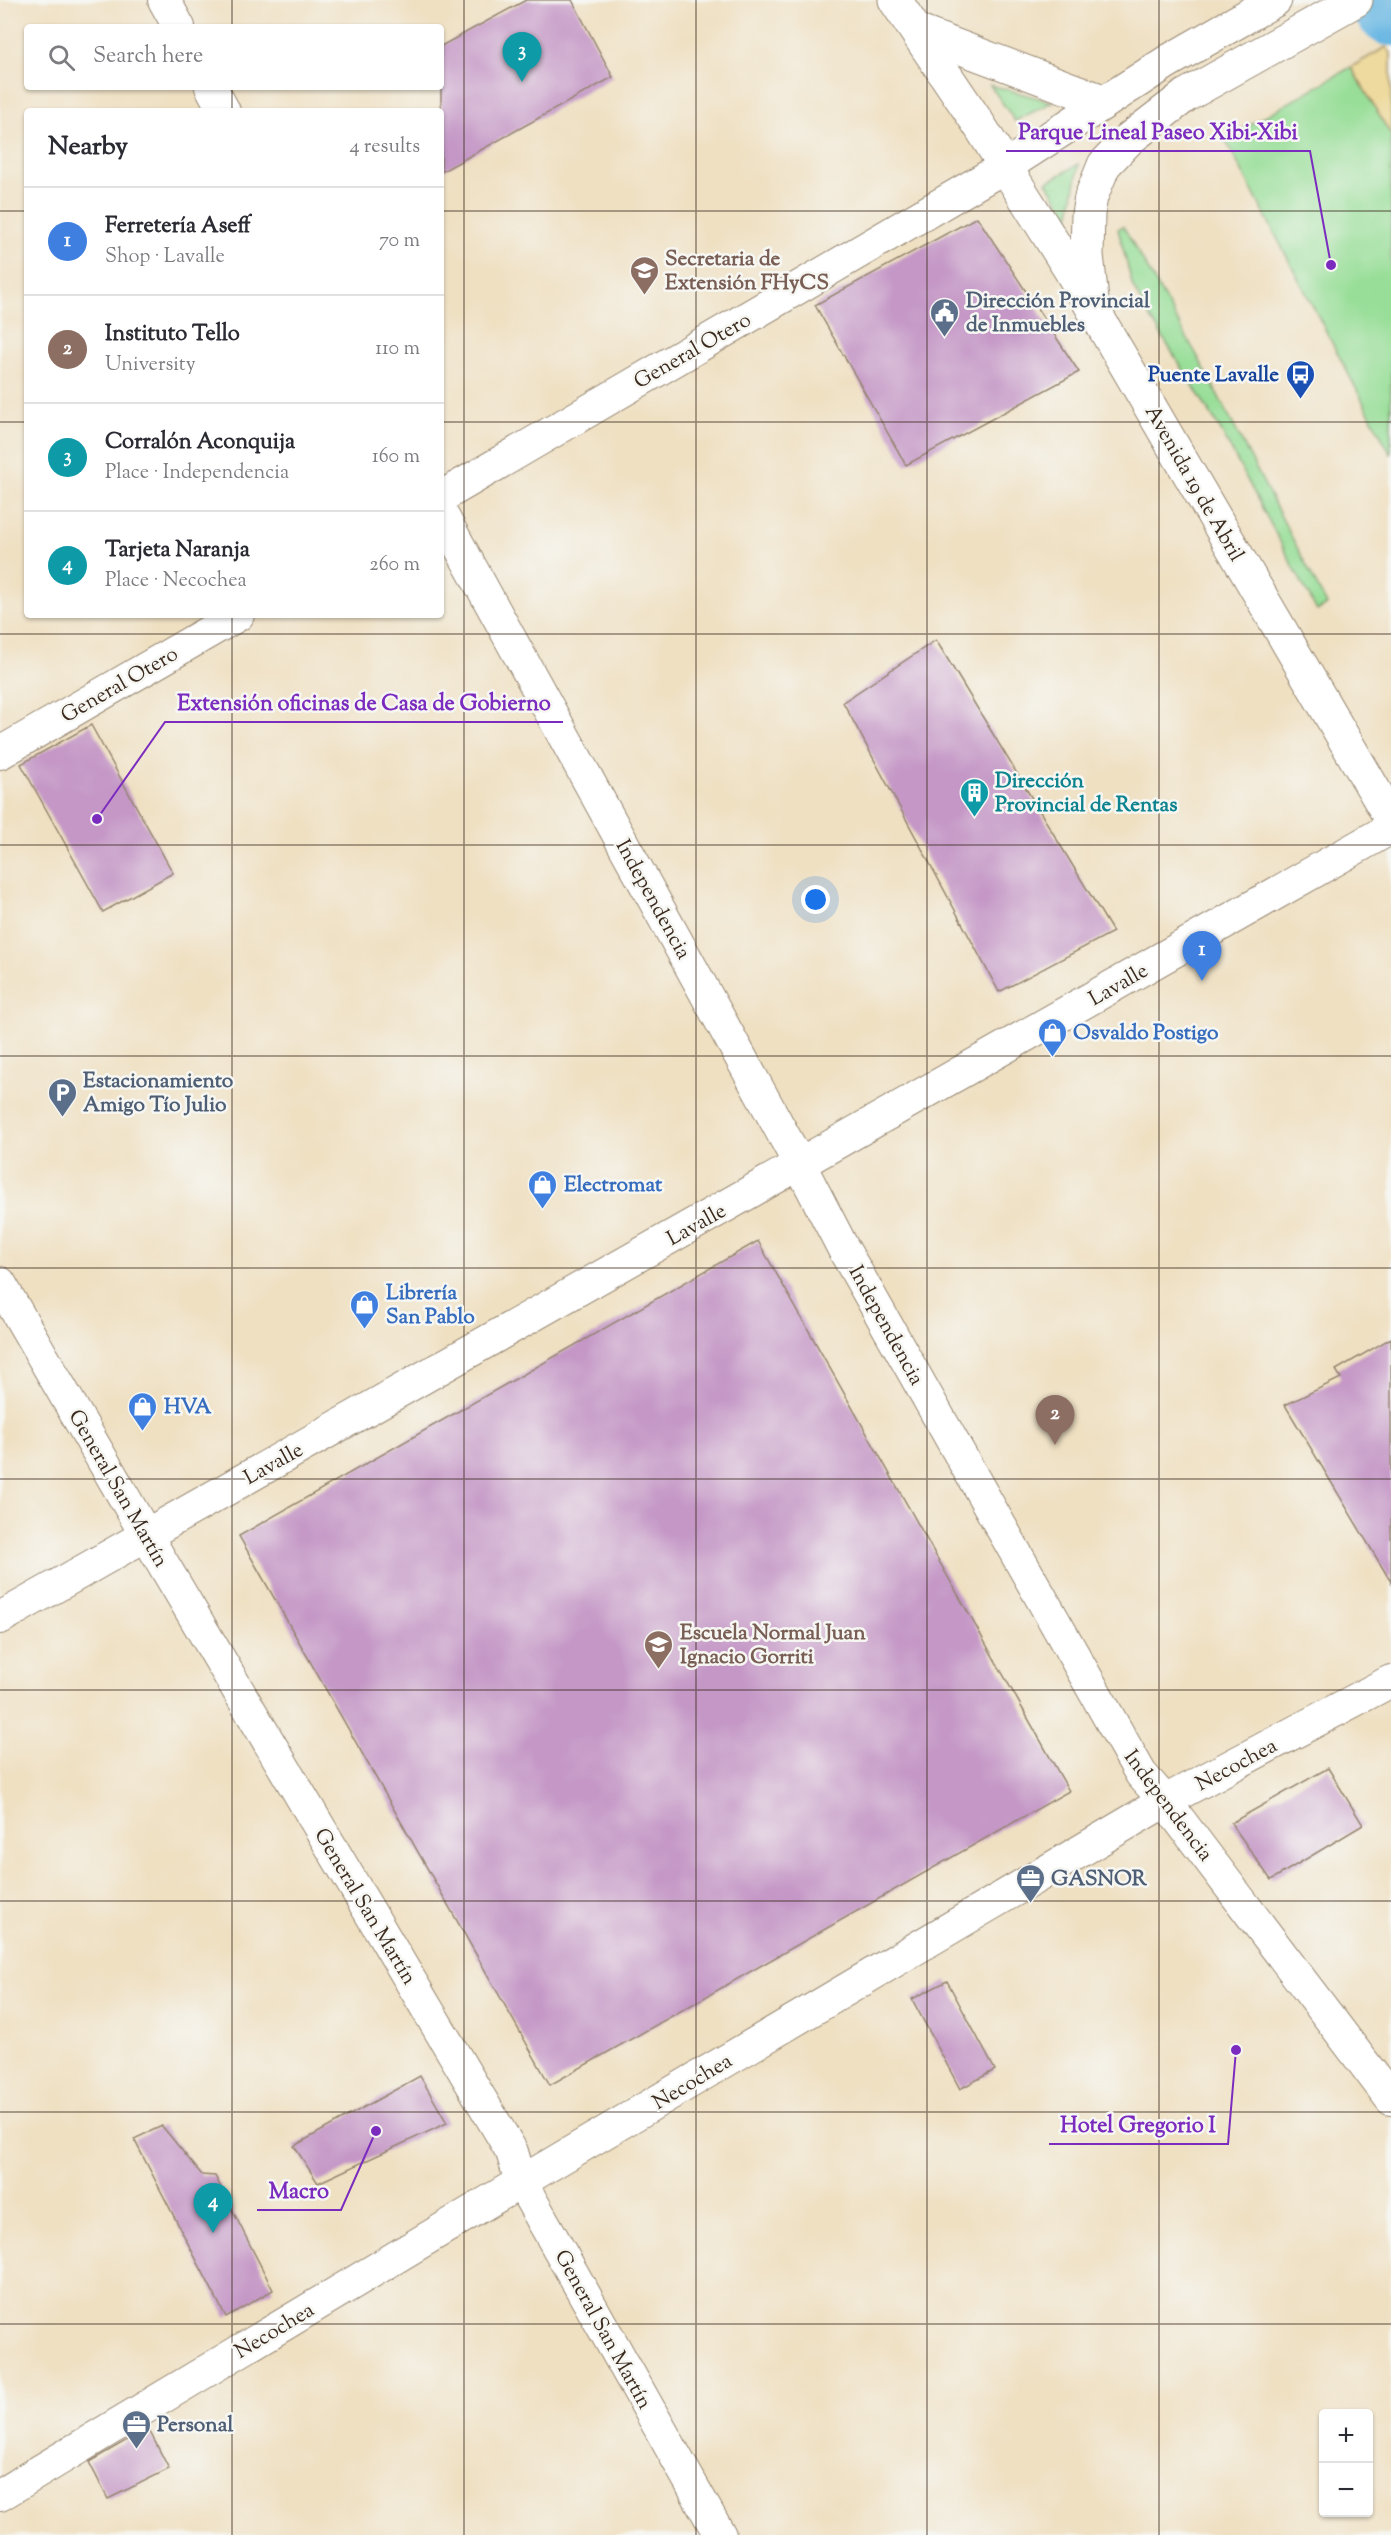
<!DOCTYPE html>
<html lang="en">
<head>
<meta charset="utf-8">
<style>
	body { margin:0; font-family:"Sorts Mill Goudy",serif; background:#f2f2f3; color:#2b2b33 }
	.controls { position:absolute; right:18px; bottom:18px; display:grid; overflow:hidden; border-radius:6px; box-shadow:0 2px 4px #0004 }
	.controls button { width:54px; height:54px; display:grid; place-items:center; padding:0; border:0; border-bottom:2px solid #e1e1e2; background:#fff; color:#2b2b33; font:30px sans-serif }
	.you { position:absolute; left:816px; top:900px; width:21px; height:21px; margin:-15px; border:4px solid #fff; border-radius:50%; background:#1a73e8; box-shadow:0 0 0 9px #1a73e833 }
	.badge { display:grid; place-items:center; width:39px; height:39px; border-radius:50%; background:#111827; color:#fff; font-size:20px; font-weight:700 }
	.pin { position:absolute; translate:-50% -50px; filter:drop-shadow(0 2px 3px #0008) }
	.pin::after { content:''; position:absolute; top:32px; width:21px; height:18px; background:inherit; clip-path:polygon(0 0,100% 0,50% 100%) }
	.list { margin:0; padding:0; list-style:none }
	h2 { display:flex; justify-content:space-between; align-items:center; height:78px; margin:0; padding:0 24px; font-size:26px }
	h2 small { font-size:20px; font-weight:400; color:#7c7c81 }
	.list li { display:grid; grid-template-columns:39px 1fr auto; gap:18px; align-items:center; box-sizing:border-box; height:108px; padding:0 24px; border-top:2px solid #e1e1e2 }
	.list b { display:block; font-size:22px; white-space:nowrap }
	.list p { margin:0; font-size:20px; white-space:nowrap; color:#7c7c81 }
	.list em { font-size:20px; font-style:normal; color:#7c7c81 }
	.icon { flex:none; width:33px; height:33px; fill:none; stroke:currentColor; stroke-width:2; stroke-linecap:round; stroke-linejoin:round }
	.map { position:relative; flex:none; width:1391px; height:2535px; overflow:hidden }
	.search { position:absolute; background:#fff; box-shadow:0 2px 4px #0004; left:24px; top:24px; width:420px; height:66px; display:flex; align-items:center; gap:15px; box-sizing:border-box; padding:0 21px; border-radius:6px; color:#7c7c81; font-size:22px }
	.panel { position:absolute; background:#fff; box-shadow:0 2px 4px #0004; left:24px; top:108px; width:420px; height:510px; border-radius:6px }
	.map>svg:first-child { display:block }
	.green { fill:#98de98; stroke:#6a845b; stroke-width:1.5 }
	.sand { fill:#eeda9e; stroke:#94825e; stroke-width:1.5 }
	.lines { fill:none; stroke-linecap:round; stroke-linejoin:round }
	.river { stroke:#69b7e3; stroke-width:68 }
	.building { fill:#c497c6 }
	.minor-casing { stroke:#958570; stroke-width:34 }
	.tertiary-casing { stroke:#958570; stroke-width:35 }
	.secondary-casing { stroke:#958570; stroke-width:35 }
	.minor { stroke:#fff; stroke-width:32 }
	.tertiary { stroke:#fff; stroke-width:33 }
	.secondary { stroke:#fff; stroke-width:33 }
	.grid { fill:none; stroke:#3b2a1e; stroke-width:1.5; stroke-opacity:0.55 }
	.labels { text-anchor:middle; stroke-width:5; stroke-linejoin:round; paint-order:stroke }
	.education-label { font-size:21px; font-weight:bold; fill:#785e54; stroke:#f6f6f2; text-anchor:start }
	.service-label { font-size:21px; font-weight:bold; fill:#4e5e75; stroke:#f6f6f2; text-anchor:start }
	.street-label { font-size:21px; fill:#3b2a1e; stroke:#f6f6f2 }
	.transit-label { font-size:21px; font-weight:bold; fill:#164399; stroke:#f6f6f2; text-anchor:end }
	.culture-label { font-size:21px; font-weight:bold; fill:#0d838f; stroke:#f6f6f2; text-anchor:start }
	.shop-label { font-size:21px; font-weight:bold; fill:#366cbe; stroke:#f6f6f2; text-anchor:start }
	.leader { fill:none; stroke:#7b2cbf; stroke-width:2 }
	.callout-dot { fill:#7b2cbf; stroke:#f6f6f2; stroke-width:2 }
	.callout-label { font-size:22px; text-anchor:middle; font-weight:bold; fill:#7b2cbf; stroke:#f6f6f2; stroke-width:5; stroke-linejoin:round; paint-order:stroke }
</style>
</head>
<body>
<div class="map">
<svg width="1391" height="2535" viewBox="0 0 1391 2535">
	<rect width="100%" height="100%" fill="#f6f6f2"/>
	<filter id="ink" filterUnits="userSpaceOnUse"><feTurbulence type="fractalNoise" baseFrequency=".0167" numOctaves="2"/><feDisplacementMap in="SourceGraphic" scale="12" xChannelSelector="R" yChannelSelector="G"/><feConvolveMatrix kernelMatrix="1 2 1 2 8 2 1 2 1" color-interpolation-filters="sRGB"/></filter>
	<filter id="wash" filterUnits="userSpaceOnUse"><feTurbulence type="fractalNoise" baseFrequency=".008" numOctaves="4" result="noise"/><feDisplacementMap in="SourceGraphic" scale="24" xChannelSelector="R" yChannelSelector="G"/><feGaussianBlur stdDeviation="1.35" result="paint"/><feColorMatrix in="noise" values="0 0 0 0 0 0 0 0 0 0 0 0 0 0 0 0 0 1.4 0 .05"/><feComposite in="paint" operator="in"/></filter>
	<g filter="url(#wash)">
		<rect width="100%" height="100%" fill="#efe0c2"/>
		<g class="green">
			<path d="M1351,67l40,68v320l-166,-316z"/>
			<path d="M990,85l63,17 -38,19z"/>
			<path d="M1079,164l-10,54 -22,-36z"/>
			<path d="M1123,226l75,131 129,248 -10,6 -97,-182 -76,-122 -11,-20 -15,-58z"/>
		</g>
		<path class="sand" d="M1386,47l5,6v82l-40,-68z"/>
		<g class="lines">
			<path class="river" d="M1381,0l10,12"/>
		</g>
		<g id="blocks">
			<g class="building">
				<path d="M526,0h46l41,77 -172,95v-126z"/>
				<path d="M977,217l102,155 -173,93 -91,-160z"/>
				<path d="M936,640l177,292 -114,60 -156,-290z"/>
				<path d="M91,725l82,148 -70,39 -82,-148z"/>
				<path d="M758,1241l311,550 -519,294 -311,-549z"/>
				<path d="M1391,1338v244l-106,-177 56,-27 -5,-8z"/>
				<path d="M1328,1768l35,57 -92,55 -40,-57z"/>
				<path d="M947,1981l48,89 -35,19 -48,-90z"/>
				<path d="M420,2076l27,47 -129,60 -24,-37z"/>
				<path d="M162,2126l40,49 13,1 58,114 -47,27 -92,-178z"/>
				<path d="M148,2428l21,41 -61,30 -19,-37z"/>
			</g>
		</g>
	</g>
	<g filter="url(#ink)">
		<use href="#blocks" fill-opacity="0" stroke="#958570" stroke-width="1.5"/>
		<g class="lines">
			<defs>
				<g id="minor">
					<path d="M164,0l15,27"/>
					<path d="M211,87l13,24"/>
					<path d="M441,497l565,-331"/>
					<path d="M441,513l359,652 43,83 298,526 24,27 226,298"/>
					<path d="M0,753l238,-138"/>
					<path d="M0,1283l146,252 366,617 9,30 199,353"/>
					<path d="M0,1618l1391,-790"/>
					<path d="M0,2495l521,-313 644,-381 226,-120"/>
				</g>
				<g id="tertiary">
					<path d="M1006,166l161,-104 108,-62"/>
					<path d="M1093,309l-6,-54 1,-41 3,-17 13,-32 25,-26 56,-43 171,-96"/>
				</g>
				<g id="secondary">
					<path d="M895,0l83,123 91,145 322,551"/>
					<path d="M919,32l186,70"/>
				</g>
			</defs>
			<use href="#minor" class="minor-casing"/>
			<use href="#tertiary" class="tertiary-casing"/>
			<use href="#secondary" class="secondary-casing"/>
			<use href="#minor" class="minor"/>
			<use href="#tertiary" class="tertiary"/>
			<use href="#secondary" class="secondary"/>
		</g>
	</g>
	<path class="grid" d="M232,0v27M464,0v2535M696,0v2535M927,0v2535M1159,0v2535M232,87v24M0,211h27M441,211h950M0,422h27M441,422h950M232,615v1920M0,634h1391M0,845h1391M0,1056h1391M0,1268h1391M0,1479h1391M0,1690h1391M0,1901h1391M0,2112h1391M0,2324h1391"/>
	<defs>
		<symbol id="university-pin" viewBox="-11 -11 22 30"><path d="M0 17L-7.5 6A9.5 9.5 0 1 1 7.5 6Z" fill="#8d6e63" stroke="#f6f6f2"/><path d="M0-5L7-2L0 1L-7-2ZM-4 1L0 2.5L4 1V4Q0 6-4 4Z" fill="#fff"/></symbol>
		<symbol id="civic-pin" viewBox="-11 -11 22 30"><path d="M0 17L-7.5 6A9.5 9.5 0 1 1 7.5 6Z" fill="#5c6f8a" stroke="#f6f6f2"/><path d="M-.6-6.5H3V-4.5H.6V-3L4-1V1h2V6H-6V1h2V-1L-.6-3ZM-1.2 2.5V6h2.4V2.5Z" fill="#fff"/></symbol>
		<symbol id="bus-pin" viewBox="-11 -11 22 30"><path d="M0 17L-7.5 6A9.5 9.5 0 1 1 7.5 6Z" fill="#1a4fb4" stroke="#f6f6f2"/><path d="M-5-6H5V4H4V6H2V4H-2V6H-4V4H-5ZM-3.5-4V0h7V-4ZM-3.5 1.2v1.5H-2V1.2ZM2 1.2v1.5H3.5V1.2Z" fill="#fff"/></symbol>
		<symbol id="building-pin" viewBox="-11 -11 22 30"><path d="M0 17L-7.5 6A9.5 9.5 0 1 1 7.5 6Z" fill="#0f9aa8" stroke="#f6f6f2"/><path d="M-4-6H4V6H1V3H-1V6H-4ZM-2.5-4.3h1.7v1.8h-1.7ZM.8-4.3h1.7v1.8H.8ZM-2.5-1h1.7V.8h-1.7ZM.8-1h1.7V.8H.8Z" fill="#fff"/></symbol>
		<symbol id="shop-pin" viewBox="-11 -11 22 30"><path d="M0 17L-7.5 6A9.5 9.5 0 1 1 7.5 6Z" fill="#3f7fe0" stroke="#f6f6f2"/><path d="M-5-2.5h2.3a2.7 3.5 0 0 1 5.4 0H5L5.5 6h-11ZM-1.5-2.5h3a1.5 2.3 0 0 0-3 0Z" fill="#fff"/></symbol>
		<symbol id="parking-pin" viewBox="-11 -11 22 30"><path d="M0 17L-7.5 6A9.5 9.5 0 1 1 7.5 6Z" fill="#5c6f8a" stroke="#f6f6f2"/><path d="M-3.5-5.5H1a3.5 3.5 0 0 1 0 7H-1V5.5H-3.5ZM-1-3.4V-.6H.8a1.4 1.4 0 0 0 0-2.8Z" fill="#fff"/></symbol>
		<symbol id="school-pin" viewBox="-11 -11 22 30"><path d="M0 17L-7.5 6A9.5 9.5 0 1 1 7.5 6Z" fill="#8d6e63" stroke="#f6f6f2"/><path d="M0-5L7-2L0 1L-7-2ZM-4 1L0 2.5L4 1V4Q0 6-4 4Z" fill="#fff"/></symbol>
		<symbol id="office-pin" viewBox="-11 -11 22 30"><path d="M0 17L-7.5 6A9.5 9.5 0 1 1 7.5 6Z" fill="#5c6f8a" stroke="#f6f6f2"/><path d="M-6-3h4V-5.5h4V-3h4V5H-6ZM-1-4.5V-3h2v-1.5ZM-6 0V1H6V0Z" fill="#fff"/></symbol>
	</defs>
	<g fill-rule="evenodd">
		<use href="#university-pin" x="628" y="254" width="33" height="45"/>
		<use href="#civic-pin" x="928" y="296" width="33" height="45"/>
		<use href="#bus-pin" x="1284" y="358" width="33" height="45"/>
		<use href="#building-pin" x="958" y="776" width="33" height="45"/>
		<use href="#shop-pin" x="1036" y="1016" width="33" height="45"/>
		<use href="#parking-pin" x="46" y="1076" width="33" height="45"/>
		<use href="#shop-pin" x="526" y="1168" width="33" height="45"/>
		<use href="#shop-pin" x="348" y="1288" width="33" height="45"/>
		<use href="#shop-pin" x="126" y="1390" width="33" height="45"/>
		<use href="#school-pin" x="642" y="1628" width="33" height="45"/>
		<use href="#office-pin" x="1014" y="1862" width="33" height="45"/>
		<use href="#office-pin" x="120" y="2408" width="33" height="45"/>
	</g>
	<g class="labels">
		<g class="education-label">
			<text x="665" y="265">Secretaria de<tspan x="665" dy="24">Extensión FHyCS</tspan></text>
			<text x="680" y="1639">Escuela Normal Juan<tspan x="680" dy="24">Ignacio Gorriti</tspan></text>
		</g>
		<g class="service-label">
			<text x="966" y="307">Dirección Provincial<tspan x="966" dy="24">de Inmuebles</tspan></text>
			<text x="83" y="1087">Estacionamiento<tspan x="83" dy="24">Amigo Tío Julio</tspan></text>
			<text x="1051" y="1885">GASNOR</text>
			<text x="157" y="2431">Personal</text>
		</g>
		<g class="street-label">
			<text transform="translate(692 350) rotate(-30)" y="7">General Otero</text>
			<text transform="translate(1195 483) rotate(60)" y="7">Avenida 19 de Abril</text>
			<text transform="translate(119 684) rotate(-30)" y="7">General Otero</text>
			<text transform="translate(654 899) rotate(61)" y="7">Independencia</text>
			<text transform="translate(1118 984) rotate(-30)" y="7">Lavalle</text>
			<text transform="translate(696 1224) rotate(-29)" y="7">Lavalle</text>
			<text transform="translate(887 1325) rotate(61)" y="7">Independencia</text>
			<text transform="translate(273 1463) rotate(-29)" y="7">Lavalle</text>
			<text transform="translate(119 1488) rotate(60)" y="7">General San Martín</text>
			<text transform="translate(1236 1764) rotate(-28)" y="7">Necochea</text>
			<text transform="translate(1169 1805) rotate(53)" y="7">Independencia</text>
			<text transform="translate(366 1906) rotate(59)" y="7">General San Martín</text>
			<text transform="translate(692 2081) rotate(-31)" y="7">Necochea</text>
			<text transform="translate(604 2329) rotate(61)" y="7">General San Martín</text>
			<text transform="translate(274 2330) rotate(-31)" y="7">Necochea</text>
		</g>
		<g class="transit-label">
			<text x="1279" y="381">Puente Lavalle</text>
		</g>
		<g class="culture-label">
			<text x="995" y="787">Dirección<tspan x="995" dy="24">Provincial de Rentas</tspan></text>
		</g>
		<g class="shop-label">
			<text x="1073" y="1039">Osvaldo Postigo</text>
			<text x="564" y="1191">Electromat</text>
			<text x="386" y="1299">Librería<tspan x="386" dy="24">San Pablo</tspan></text>
			<text x="164" y="1413">HVA</text>
		</g>
	</g>
	<path class="leader" d="M1331 265L1310 151H1006M97 819L165 722H563M1236 2050L1228 2144H1049M376 2131L341 2210H257"/>
	<g class="callout-dot">
		<circle cx="1331" cy="265" r="6"/>
		<circle cx="97" cy="819" r="6"/>
		<circle cx="1236" cy="2050" r="6"/>
		<circle cx="376" cy="2131" r="6"/>
	</g>
	<g class="callout-label">
		<text x="1158" y="139">Parque Lineal Paseo Xibi-Xibi</text>
		<text x="364" y="710">Extensión oficinas de Casa de Gobierno</text>
		<text x="1138" y="2132">Hotel Gregorio I</text>
		<text x="299" y="2198">Macro</text>
	</g>
</svg>
<div class="controls">
<button>+</button>
<button>−</button>
</div>
<div class="you"></div>
<div class="pin badge" style="left:1202px;top:981px;background:#3f7fe0">1</div>
<div class="pin badge" style="left:1055px;top:1445px;background:#8d6e63">2</div>
<div class="pin badge" style="left:522px;top:82px;background:#0f9aa8">3</div>
<div class="pin badge" style="left:213px;top:2233px;background:#0f9aa8">4</div>
<div class="search"><svg class="icon" aria-label="search" viewBox="0 0 24 24"><circle cx="10" cy="10" r="6"/><path d="M15 15l6 6"/></svg>Search here</div>
<section class="panel">
<h2>Nearby<small>4 results</small></h2>
<ul class="list">
<li><span class="badge" style="background:#3f7fe0">1</span><div><b>Ferretería Aseff</b><p>Shop · Lavalle</p></div><em>70 m</em></li>
<li><span class="badge" style="background:#8d6e63">2</span><div><b>Instituto Tello</b><p>University</p></div><em>110 m</em></li>
<li><span class="badge" style="background:#0f9aa8">3</span><div><b>Corralón Aconquija</b><p>Place · Independencia</p></div><em>160 m</em></li>
<li><span class="badge" style="background:#0f9aa8">4</span><div><b>Tarjeta Naranja</b><p>Place · Necochea</p></div><em>260 m</em></li>
</ul>
</section>
</div>
</body>
</html>
